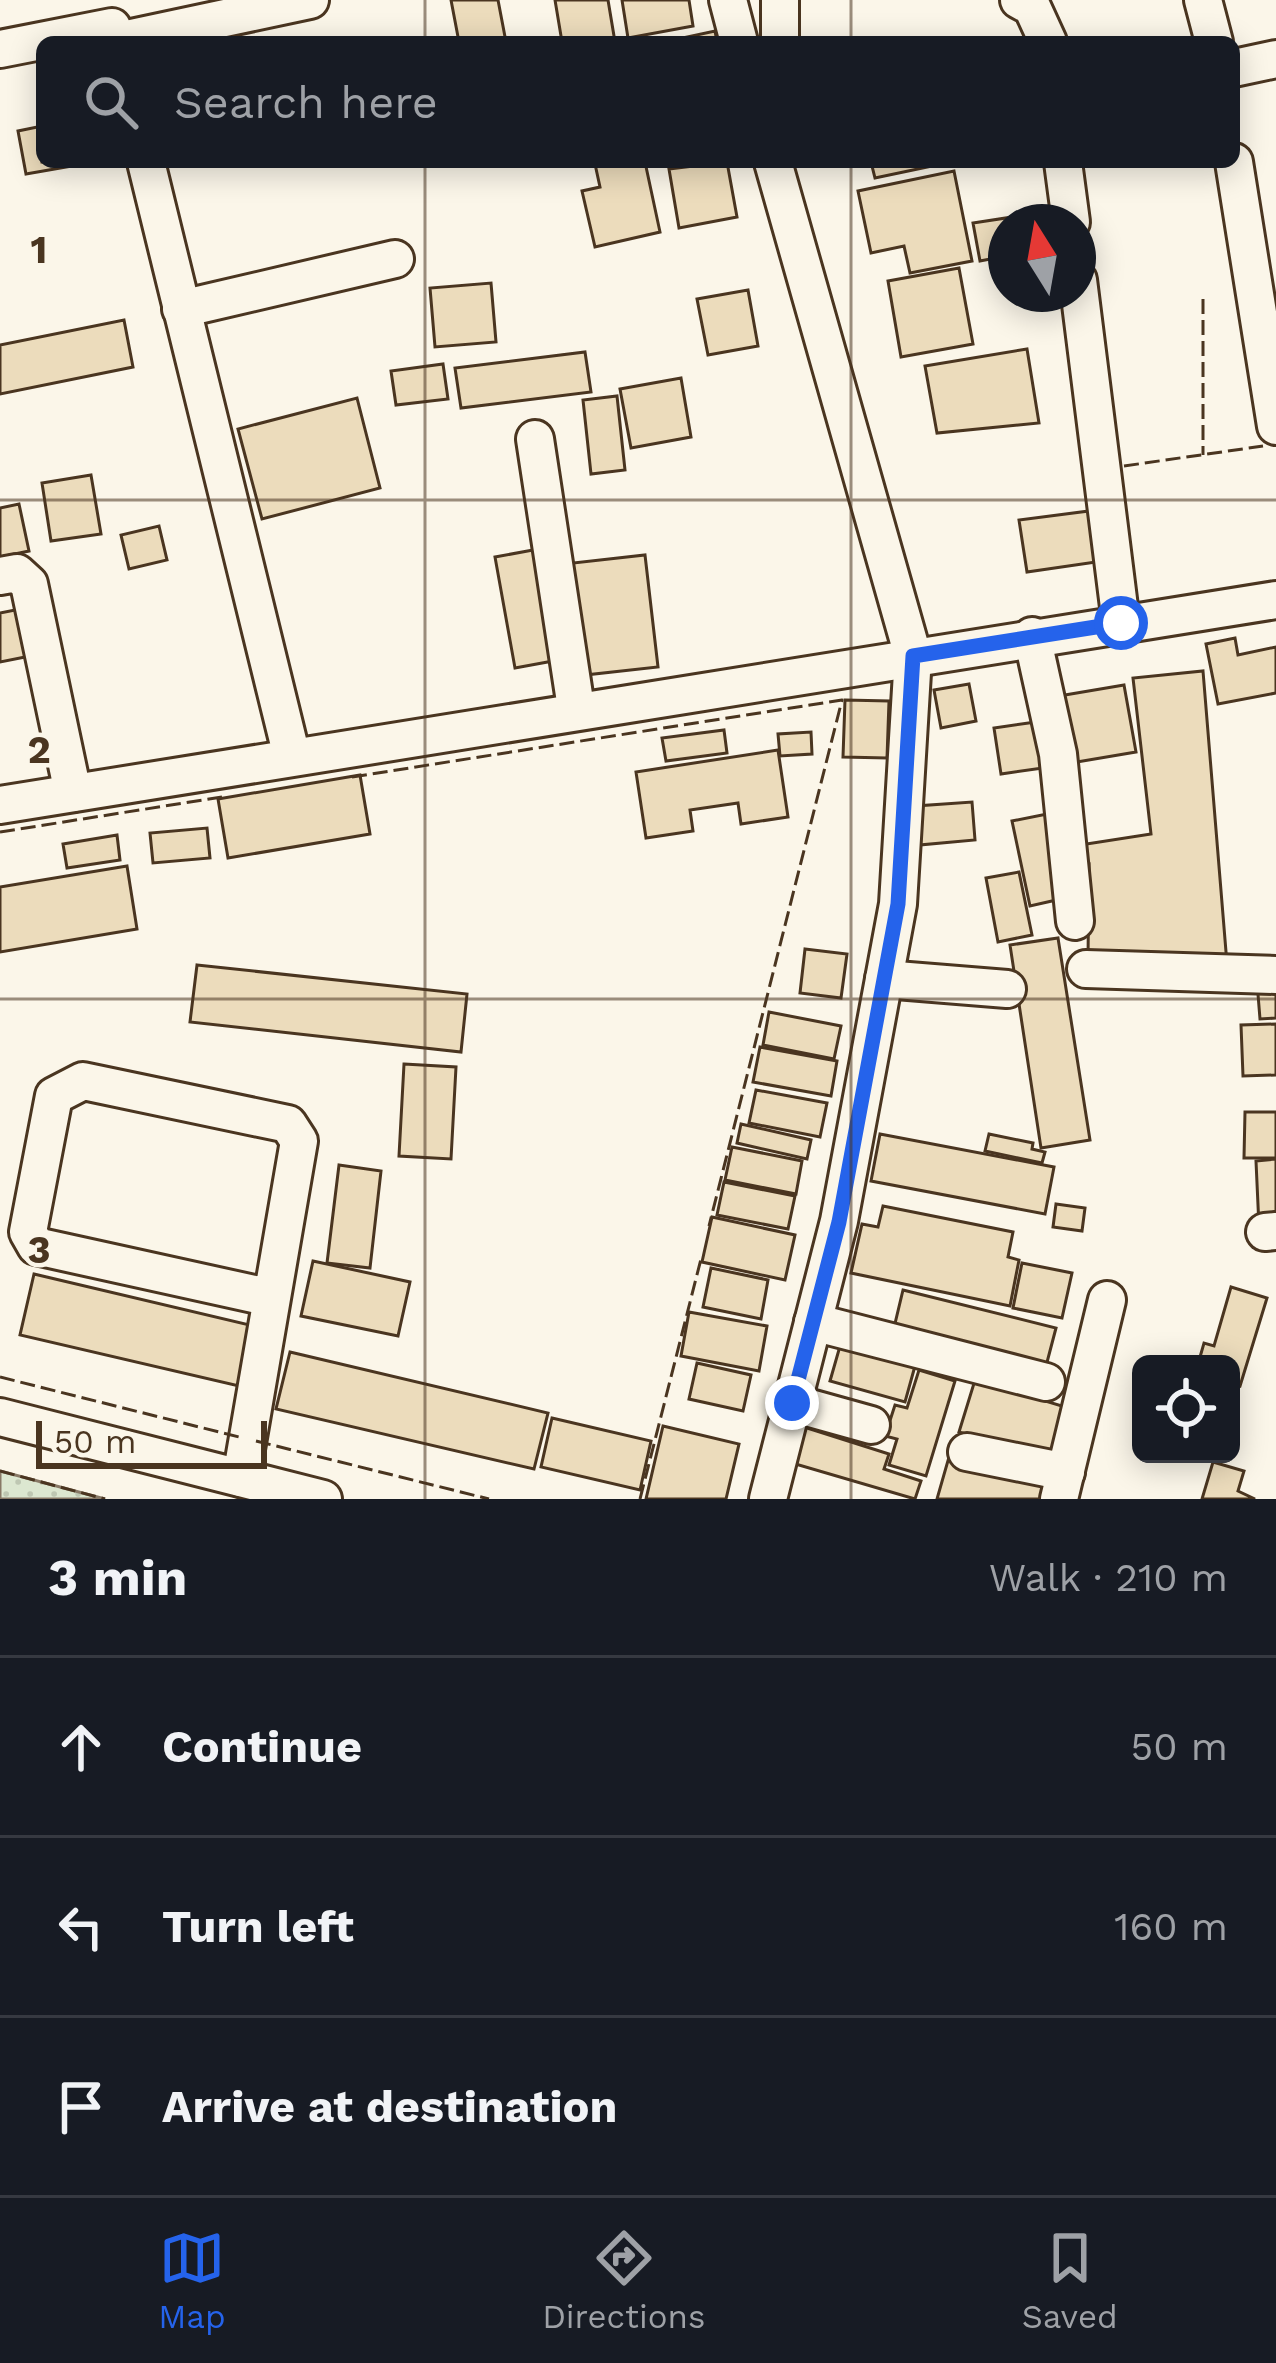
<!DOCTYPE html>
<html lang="en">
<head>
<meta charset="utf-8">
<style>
	body { margin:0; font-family:"Work Sans",sans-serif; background:#242831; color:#f1f3f6 }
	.controls { position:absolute; right:36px; bottom:36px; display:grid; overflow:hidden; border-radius:18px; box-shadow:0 6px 30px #0003 }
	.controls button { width:108px; height:108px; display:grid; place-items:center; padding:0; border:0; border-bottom:3px solid #363941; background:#171b24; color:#f1f3f6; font:60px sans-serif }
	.compass { position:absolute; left:988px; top:204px; width:108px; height:108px; border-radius:50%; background:#171b24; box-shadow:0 6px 30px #0003; rotate:349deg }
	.scale { position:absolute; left:36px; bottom:30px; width:231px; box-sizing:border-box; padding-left:12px; border:6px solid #4a3520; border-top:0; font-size:33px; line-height:42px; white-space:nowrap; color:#4a3520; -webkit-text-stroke:9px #fbf6e9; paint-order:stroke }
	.stop { position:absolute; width:36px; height:36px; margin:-27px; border:9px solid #2563eb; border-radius:50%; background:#fff }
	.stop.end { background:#2563eb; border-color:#fff; box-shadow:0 3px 12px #0008 }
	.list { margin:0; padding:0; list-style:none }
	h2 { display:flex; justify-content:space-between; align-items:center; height:156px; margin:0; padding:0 48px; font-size:51px }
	h2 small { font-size:39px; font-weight:400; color:#9ea1a6 }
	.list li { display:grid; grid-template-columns:78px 1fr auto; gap:36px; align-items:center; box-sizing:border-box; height:180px; padding:0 48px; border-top:3px solid #363941 }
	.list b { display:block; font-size:45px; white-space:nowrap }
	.list em { font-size:39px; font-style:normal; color:#9ea1a6 }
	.icon { flex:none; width:66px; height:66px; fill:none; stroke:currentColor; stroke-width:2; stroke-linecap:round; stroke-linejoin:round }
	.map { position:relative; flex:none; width:1276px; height:1499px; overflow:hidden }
	.search { position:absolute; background:#171b24; box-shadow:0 6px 30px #0003; left:36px; right:36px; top:36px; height:132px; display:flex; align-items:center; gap:30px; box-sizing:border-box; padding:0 42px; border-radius:18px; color:#9ea1a6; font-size:45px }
	.sheet { height:696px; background:#171b24 }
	nav { display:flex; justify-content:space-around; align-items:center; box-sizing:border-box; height:168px; border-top:3px solid #363941; background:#171b24; font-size:33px; color:#9ea1a6 }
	nav a { display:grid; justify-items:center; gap:6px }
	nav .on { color:#2563eb }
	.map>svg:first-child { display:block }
	.grass { fill:url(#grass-dots); stroke:#887966; stroke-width:3 }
	.building { fill:#ecdcbc; stroke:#4a3520; stroke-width:3 }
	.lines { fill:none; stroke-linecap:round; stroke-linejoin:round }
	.minor-casing { stroke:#4a3520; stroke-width:42 }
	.minor { stroke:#fbf6e9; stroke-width:36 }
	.fence { stroke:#4a3520; stroke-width:3; stroke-dasharray:15 6; stroke-linecap:butt }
	.route { stroke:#2563eb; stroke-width:15 }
	.grid { fill:none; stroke:#4a3520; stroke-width:3; stroke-opacity:0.55 }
	.grid-label { font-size:39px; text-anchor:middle; font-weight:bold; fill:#4a3520; stroke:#fbf6e9; stroke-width:9; stroke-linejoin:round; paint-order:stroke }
</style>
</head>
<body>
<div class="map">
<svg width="1276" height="1499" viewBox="0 0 1276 1499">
	<defs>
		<pattern id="grass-dots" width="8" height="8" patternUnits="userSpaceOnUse" patternTransform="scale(3)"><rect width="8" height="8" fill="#dce7d0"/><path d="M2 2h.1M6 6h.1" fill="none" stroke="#bec7b2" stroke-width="1.8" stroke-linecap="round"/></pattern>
	</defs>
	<rect width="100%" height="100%" fill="#fbf6e9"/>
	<path class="grass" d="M0,1471l105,28h-105z"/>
	<g class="building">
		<path d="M451,0h47l8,42h-47z"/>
		<path d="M555,0h53l7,42h-53z"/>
		<path d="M622,0h67l4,26 -65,12z"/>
		<path d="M715,31l2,11h-53z"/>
		<path d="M42,126v36l47,1 -63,11 -8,-43z"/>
		<path d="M645,162l15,70 -65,15 -13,-56 18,-4 -5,-23z"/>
		<path d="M727,162l10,55 -58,11 -10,-59z"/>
		<path d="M871,162h61v4l-57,12z"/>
		<path d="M954,171l18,90 -62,12 -6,-27 -33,7 -13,-62z"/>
		<path d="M1032,214l1,8h-27v34l-26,5 -7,-38z"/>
		<path d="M959,268l14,76 -72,13 -13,-76z"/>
		<path d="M491,283l5,59 -61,5 -5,-59z"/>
		<path d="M748,290l10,56 -50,9 -11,-56z"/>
		<path d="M124,320l9,47 -133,27v-49z"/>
		<path d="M1027,349l12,74 -102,10 -12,-67z"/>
		<path d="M585,352l6,40 -130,16 -6,-40z"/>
		<path d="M443,364l5,35 -52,6 -5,-34z"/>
		<path d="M681,378l10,59 -60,11 -11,-59z"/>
		<path d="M617,396l8,74 -34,4 -8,-74z"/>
		<path d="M357,398l23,90 -118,31 -24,-90z"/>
		<path d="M91,475l10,59 -50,7 -9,-58z"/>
		<path d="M19,504l10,47 -29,6v-49z"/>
		<path d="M1089,511l7,51 -69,10 -8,-52z"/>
		<path d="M159,526l8,34 -38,9 -8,-34z"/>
		<path d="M533,550l20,111 -38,7 -20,-111z"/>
		<path d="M645,555l13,112 -73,8 -12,-112z"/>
		<path d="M30,607l10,47 -40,8v-49z"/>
		<path d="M1235,638l3,17 38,-8v46l-58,11 -12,-60z"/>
		<path d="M1203,671l24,293 -139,-5 1,-95 -7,1 -2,-20 71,-11 -18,-156z"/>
		<path d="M969,684l7,37 -35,7 -7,-38z"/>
		<path d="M1124,685l12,67 -65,11 -12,-67z"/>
		<path d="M845,700l44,1 -2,57 -44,-1z"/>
		<path d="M1043,721l7,46 -49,7 -7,-46z"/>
		<path d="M724,730l3,23 -61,8 -4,-23z"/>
		<path d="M811,732l1,22 -32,2 -2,-22z"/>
		<path d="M778,750l10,67 -47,7 -3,-21 -48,7 3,21 -47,7 -10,-66z"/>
		<path d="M360,775l10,59 -142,24 -10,-59z"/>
		<path d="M972,802l3,38 -56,5 -3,-39z"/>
		<path d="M1047,814l18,84 -35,8 -18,-85z"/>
		<path d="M207,828l3,30 -57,5 -3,-30z"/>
		<path d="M117,835l3,25 -53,8 -4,-24z"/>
		<path d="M127,866l10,63 -137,23v-65z"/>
		<path d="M1019,872l13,63 -34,7 -12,-64z"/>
		<path d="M1058,938l32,202 -49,8 -31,-203z"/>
		<path d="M805,949l42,5 -6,44 -41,-5z"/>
		<path d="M197,965l270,29 -6,58 -271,-30z"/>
		<path d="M1276,981v37l-16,1 -3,-37z"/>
		<path d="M769,1012l72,14 -7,33 -71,-14z"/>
		<path d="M1276,1024v51l-33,1 -2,-51z"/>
		<path d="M760,1047l77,14 -6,35 -78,-14z"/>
		<path d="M404,1064l52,3 -5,92 -52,-3z"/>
		<path d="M756,1090l71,13 -7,34 -71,-14z"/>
		<path d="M1245,1112h31v46h-32z"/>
		<path d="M741,1124l70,16 -4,19 -70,-16z"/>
		<path d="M880,1134l174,33 -9,47 -174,-33z"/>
		<path d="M989,1134l44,9 -1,6 13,3 -3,11 -57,-12z"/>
		<path d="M732,1147l70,14 -6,33 -71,-14z"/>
		<path d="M1276,1159v67l-17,1 -3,-66z"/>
		<path d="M339,1165l42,6 -11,97 -43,-5z"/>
		<path d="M724,1182l71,14 -7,33 -71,-14z"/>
		<path d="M1056,1204l29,4 -3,23 -29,-4z"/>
		<path d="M883,1206l130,26 -5,25 11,3 -9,46 -159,-33 11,-49 16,3z"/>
		<path d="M712,1217l83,18 -10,45 -83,-18z"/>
		<path d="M313,1261l97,21 -12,54 -97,-20z"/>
		<path d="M1022,1263l50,10 -10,45 -49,-10z"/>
		<path d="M711,1268l57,12 -7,39 -58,-12z"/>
		<path d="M34,1274l220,52 -15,60 -219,-51z"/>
		<path d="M1231,1287l36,11 -27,88 -9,-3v-19h-33l6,-21 10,3z"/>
		<path d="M903,1290l153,38 -11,42 -152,-38z"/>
		<path d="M689,1312l78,14 -8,45 -78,-15z"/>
		<path d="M840,1346l75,20 -10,36 -75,-21z"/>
		<path d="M290,1352l258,61 -14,56 -258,-60z"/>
		<path d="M697,1363l54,12 -8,36 -54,-12z"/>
		<path d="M919,1370l36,11 -29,95 -37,-11 8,-26 -12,-3 10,-31 12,3z"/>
		<path d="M975,1380l97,29 -16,52 -97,-29z"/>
		<path d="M552,1418l99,23 -11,49 -99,-23z"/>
		<path d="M663,1426l76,18 -13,55h-80z"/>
		<path d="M804,1427l85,27 -5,15 37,12 -6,18 -123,-36z"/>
		<path d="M949,1457l97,27 -4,15h-105z"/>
		<path d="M1213,1462l31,9 -6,20 17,8h-53z"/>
	</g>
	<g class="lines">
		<defs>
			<g id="minor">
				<path d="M728,0l11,42"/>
				<path d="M1019,0l13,7 16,35"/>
				<path d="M1203,0l11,42"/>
				<path d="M117,41l193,-41"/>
				<path d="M780,42v-42"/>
				<path d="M0,49l112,-22"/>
				<path d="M1234,68l42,-9"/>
				<path d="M146,162l146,595"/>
				<path d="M1063,162l8,60"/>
				<path d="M1234,162l42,264"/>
				<path d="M1078,280l43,343"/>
				<path d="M181,309l214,-50"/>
				<path d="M535,439l41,269"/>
				<path d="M0,576l17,-3 12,11 44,209"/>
				<path d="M1032,636l26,118 17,167"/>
				<path d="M0,805l1276,-205"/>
				<path d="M1086,969l190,6"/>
				<path d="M884,979l123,10"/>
				<path d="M1265,1232l11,-1"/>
				<path d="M813,1322l233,60"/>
				<path d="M792,1403l79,22"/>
				<path d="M0,1417l323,82"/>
				<path d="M967,1452l99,20"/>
				<path d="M241,1478l58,-337 -11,-17 -205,-43 -29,15 -26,136 8,14 236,52"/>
				<path d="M768,1499l71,-278 59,-317 15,-248 -140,-494"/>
				<path d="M1059,1499l48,-199"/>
			</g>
		</defs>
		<use href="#minor" class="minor-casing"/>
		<use href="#minor" class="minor"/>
		<g class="fence">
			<path d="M1203,299v156"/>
			<path d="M1124,466l139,-20"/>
			<path d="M352,777l490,-77 -133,526"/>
			<path d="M0,832l222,-35"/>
			<path d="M0,1377l239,60"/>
			<path d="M256,1441l233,58"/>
			<path d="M0,1471l105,28"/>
			<path d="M640,1499l62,-244"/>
		</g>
	</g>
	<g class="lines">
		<path class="route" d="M792,1403l47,-181 59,-318 15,-248 208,-33"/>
	</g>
	<path class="grid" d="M425,0v42M851,0v42M425,162v1337M851,162v1337M0,500h1276M0,999h1276"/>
	<g class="grid-label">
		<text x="39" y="263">1</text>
		<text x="39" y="763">2</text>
		<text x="39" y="1263">3</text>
	</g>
</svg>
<div class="controls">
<button><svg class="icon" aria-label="locate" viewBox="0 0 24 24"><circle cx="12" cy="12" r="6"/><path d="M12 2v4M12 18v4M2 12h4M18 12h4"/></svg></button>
</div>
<svg class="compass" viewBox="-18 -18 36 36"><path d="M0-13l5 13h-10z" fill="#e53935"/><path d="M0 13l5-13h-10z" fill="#9ea1a6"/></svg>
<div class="scale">50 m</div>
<div class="stop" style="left:1121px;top:623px"></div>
<div class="stop end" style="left:792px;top:1403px"></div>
<div class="search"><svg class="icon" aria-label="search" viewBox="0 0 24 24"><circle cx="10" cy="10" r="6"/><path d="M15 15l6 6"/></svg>Search here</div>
</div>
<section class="sheet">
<h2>3 min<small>Walk · 210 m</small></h2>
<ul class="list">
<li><svg class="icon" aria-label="ahead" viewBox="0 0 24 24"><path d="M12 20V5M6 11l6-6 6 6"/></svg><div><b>Continue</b></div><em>50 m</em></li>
<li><svg class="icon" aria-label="left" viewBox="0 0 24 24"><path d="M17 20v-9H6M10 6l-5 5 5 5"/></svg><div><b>Turn left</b></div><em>160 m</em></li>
<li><svg class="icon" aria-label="arrive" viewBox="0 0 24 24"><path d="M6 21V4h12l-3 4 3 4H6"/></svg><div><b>Arrive at destination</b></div></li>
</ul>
</section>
<nav>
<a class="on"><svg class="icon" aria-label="map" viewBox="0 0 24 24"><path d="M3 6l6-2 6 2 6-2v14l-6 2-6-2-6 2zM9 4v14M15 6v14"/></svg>Map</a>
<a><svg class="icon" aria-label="directions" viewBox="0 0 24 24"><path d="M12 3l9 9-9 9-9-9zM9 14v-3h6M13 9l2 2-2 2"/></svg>Directions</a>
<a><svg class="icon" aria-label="saved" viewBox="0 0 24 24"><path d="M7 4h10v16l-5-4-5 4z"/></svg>Saved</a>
</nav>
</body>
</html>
